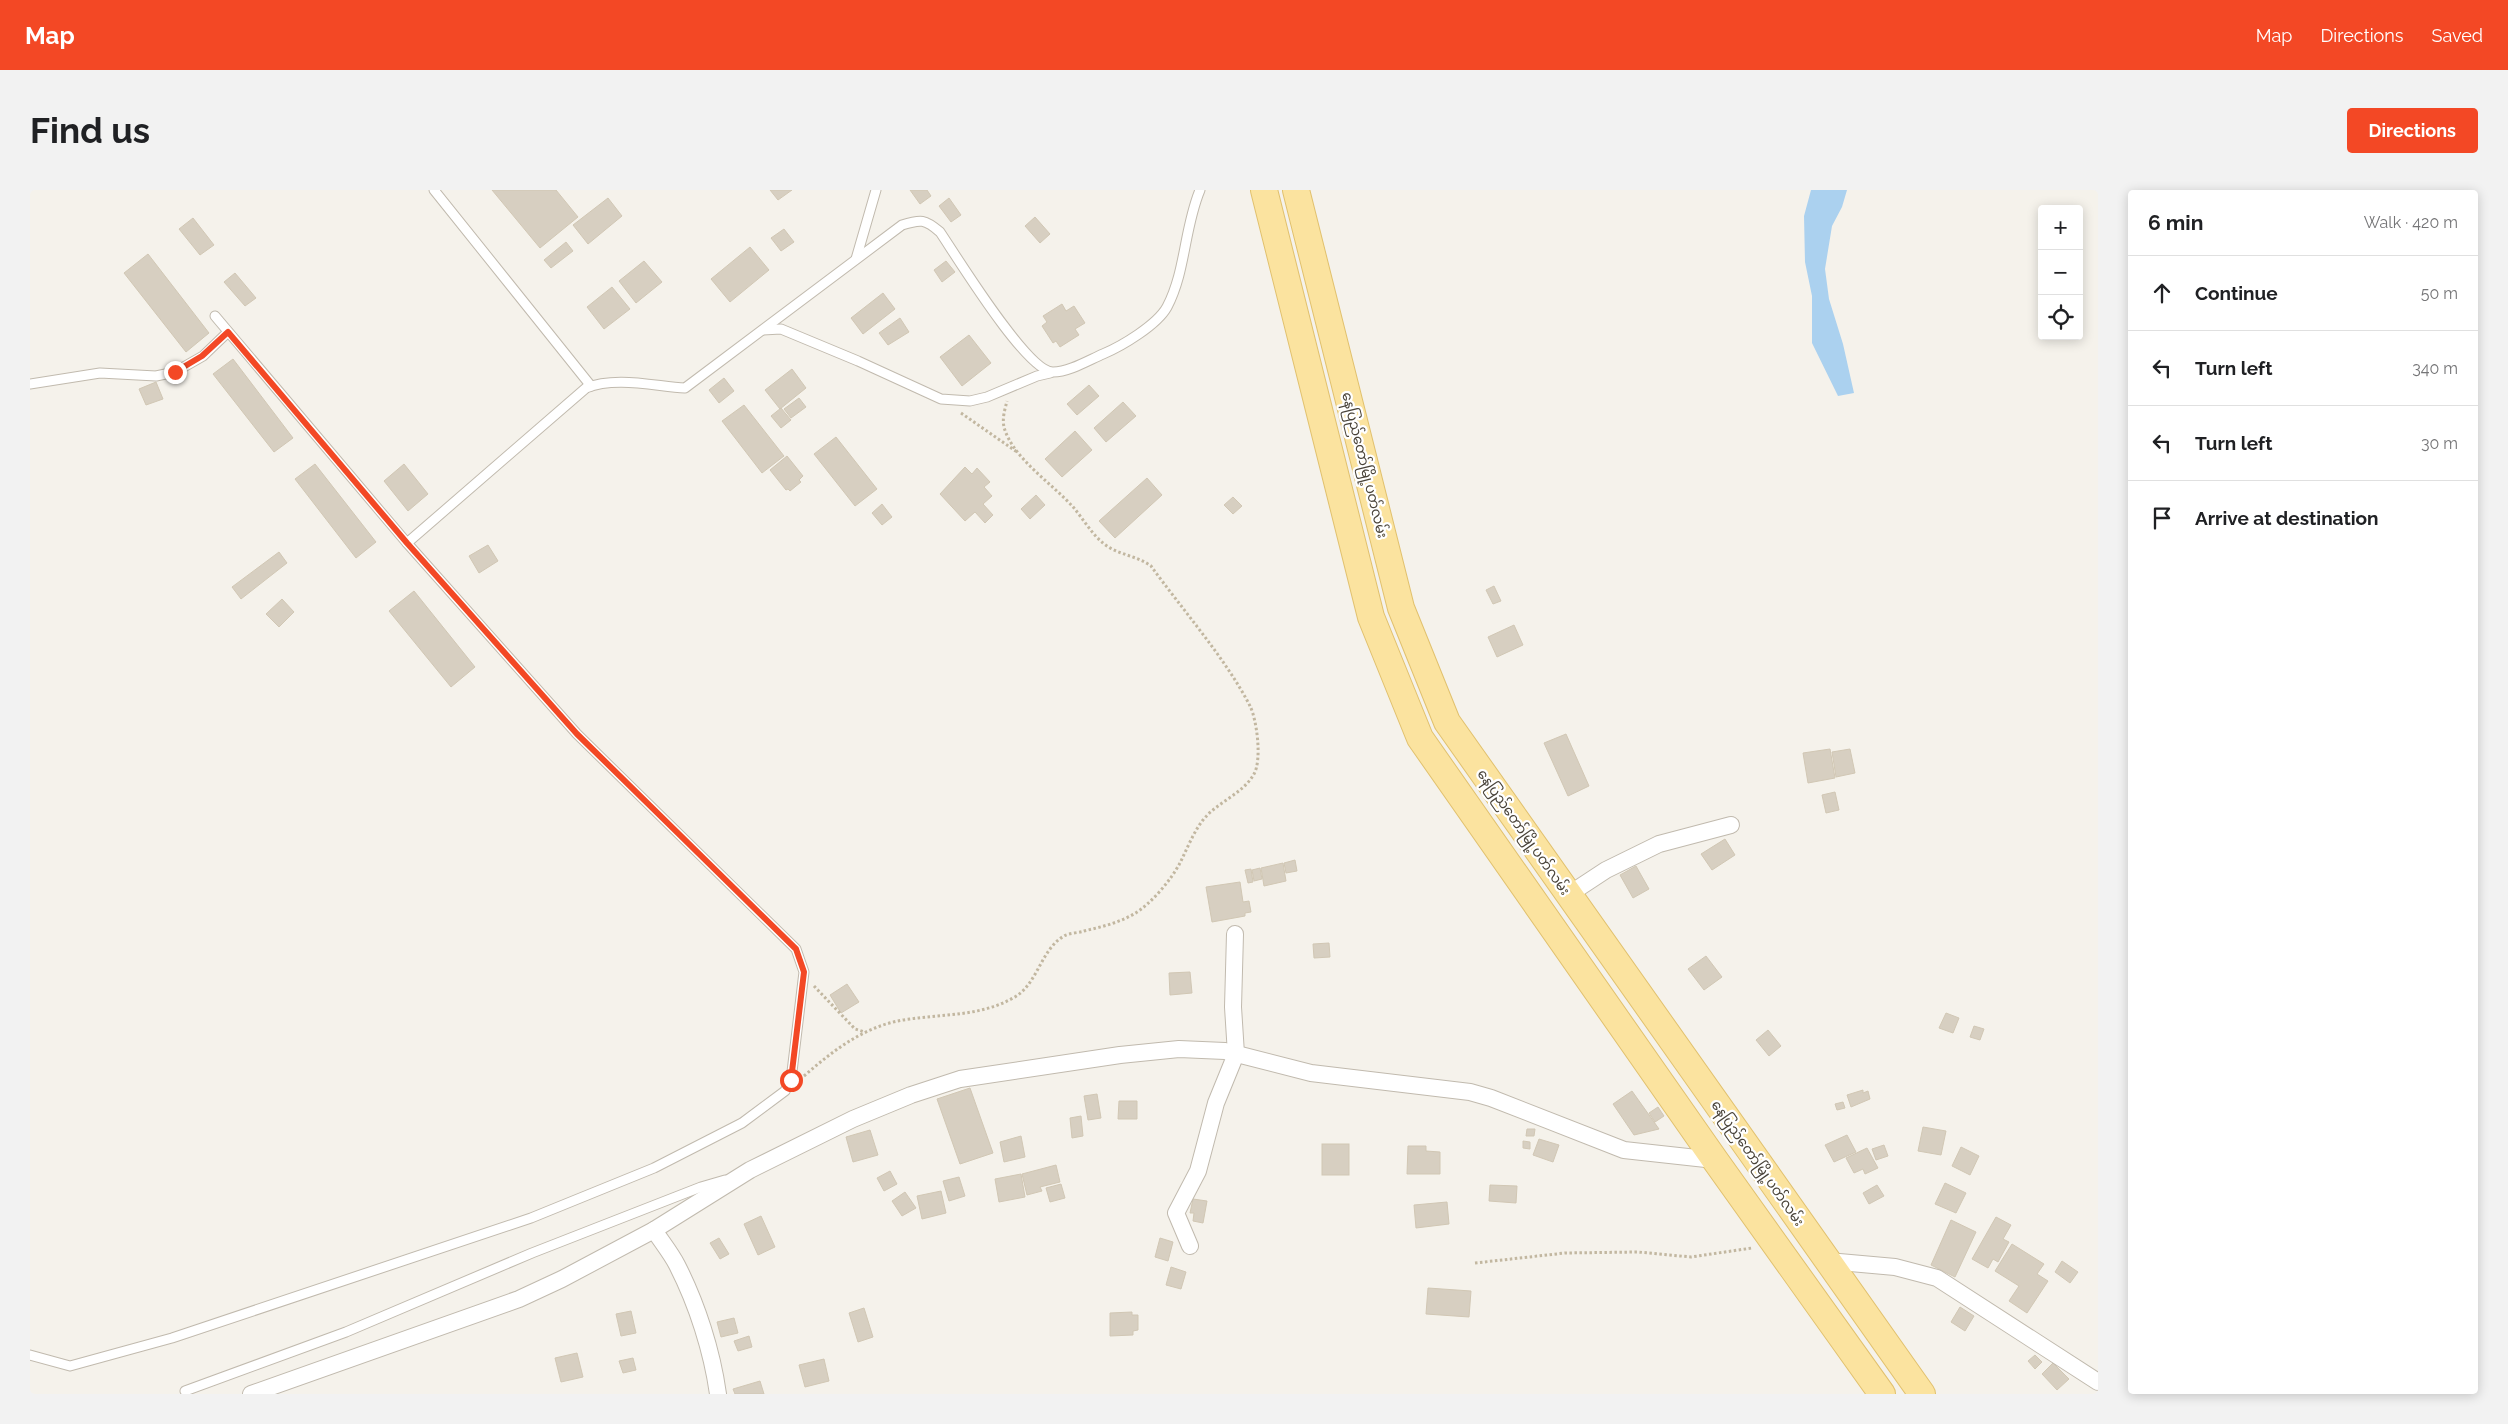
<!DOCTYPE html>
<html lang="en">
<head>
<meta charset="utf-8">
<style>
	body { margin:0; font-family:Raleway,"Noto Sans Myanmar",sans-serif; background:#f2f2f2; color:#202124 }
	.controls { position:absolute; right:15px; top:15px; display:grid; overflow:hidden; border-radius:5px; box-shadow:0 2px 12px #0003 }
	.controls button { width:45px; height:45px; display:grid; place-items:center; padding:0; border:0; border-bottom:1px solid #e0e0e0; background:#fff; color:#202124; font:25px sans-serif }
	.stop { position:absolute; width:15px; height:15px; margin:-11px; border:4px solid #f34825; border-radius:50%; background:#fff }
	.stop.end { background:#f34825; border-color:#fff; box-shadow:0 1px 5px #0008 }
	.list { margin:0; padding:0; list-style:none }
	h2 { display:flex; justify-content:space-between; align-items:center; height:65px; margin:0; padding:0 20px; font-size:21px }
	h2 small { font-size:16px; font-weight:400; color:#757577 }
	.list li { display:grid; grid-template-columns:32px 1fr auto; gap:15px; align-items:center; box-sizing:border-box; height:75px; padding:0 20px; border-top:1px solid #e0e0e0 }
	.list b { display:block; font-size:19px; white-space:nowrap }
	.list em { font-size:16px; font-style:normal; color:#757577 }
	.icon { flex:none; width:28px; height:28px; fill:none; stroke:currentColor; stroke-width:2; stroke-linecap:round; stroke-linejoin:round }
	.map { position:relative; flex:none; width:2068px; height:1204px; overflow:hidden; border-radius:5px }
	header { display:flex; align-items:center; gap:30px; box-sizing:border-box; height:70px; padding:0 25px; background:#f34825; color:#fff }
	header strong { font-size:24px }
	nav { display:flex; gap:28px; margin-inline-start:auto; font-size:18px }
	.intro { display:flex; align-items:center; justify-content:space-between; box-sizing:border-box; height:120px; padding:0 30px }
	h1 { margin:0; font-size:35px }
	.button { padding:12px 22px; border-radius:5px; background:#f34825; color:#fff; font-size:18px; font-weight:700 }
	main { display:flex; gap:30px; padding:0 30px }
	aside { flex:1; background:#fff; border-radius:5px; box-shadow:0 2px 12px #0003 }
	.map>svg:first-child { display:block }
	.water { fill:#abd1ef }
	.building { fill:#d7cfc1; stroke:#d1c7b4 }
	.lines { fill:none; stroke-linecap:round; stroke-linejoin:round }
	.lane-casing { stroke:#c1baae; stroke-width:11 }
	.street-casing { stroke:#c1baae; stroke-width:18 }
	.primary-casing { stroke:#e1c16e; stroke-width:28 }
	.path { stroke:#c2b7a0; stroke-width:3; stroke-dasharray:2.5 2.5; stroke-linecap:butt }
	.lane { stroke:#fff; stroke-width:9 }
	.street { stroke:#fff; stroke-width:16 }
	.primary { stroke:#fbe39f; stroke-width:26 }
	.route { stroke:#f34825; stroke-width:6 }
	.labels { text-anchor:middle; stroke-width:4.5; stroke-linejoin:round; paint-order:stroke }
	.street-label { font-size:14px; fill:#494339; stroke:#fff }
</style>
</head>
<body>
<header>
<strong>Map</strong>
<nav><a>Map</a><a>Directions</a><a>Saved</a></nav>
</header>
<div class="intro"><h1>Find us</h1><a class="button">Directions</a></div>
<main>
<div class="map">
<svg width="2068" height="1204" viewBox="0 0 2068 1204">
	<rect width="100%" height="100%" fill="#f5f2eb"/>
	<path class="water" d="M1781,0h36l-5,17 -10,19 -7,43 4,30 14,45 11,49 -16,3 -26,-53v-47l-7,-34 -1,-46z"/>
	<g class="building">
		<path d="M462,0h64l22,27 -38,31z"/>
		<path d="M740,0h22l-14,10z"/>
		<path d="M880,0h17l4,6 -11,8z"/>
		<path d="M578,8l14,18 -34,28 -15,-19z"/>
		<path d="M919,8l12,17 -10,7 -12,-16z"/>
		<path d="M1005,27l15,17 -10,9 -15,-17z"/>
		<path d="M163,28l21,27 -14,10 -21,-26z"/>
		<path d="M754,39l10,13 -13,9 -10,-13z"/>
		<path d="M536,52l7,9 -22,17 -7,-8z"/>
		<path d="M720,57l19,23 -39,32 -19,-23z"/>
		<path d="M118,64l61,79 -23,19 -62,-79z"/>
		<path d="M614,71l18,21 -26,21 -17,-22z"/>
		<path d="M916,71l9,11 -13,10 -8,-12z"/>
		<path d="M205,83l21,25 -11,8 -21,-24z"/>
		<path d="M582,97l18,22 -26,20 -17,-22z"/>
		<path d="M853,103l12,16 -32,25 -12,-16z"/>
		<path d="M1032,114l4,7 8,-5 11,17 -10,6 4,6 -19,12 -4,-6 -3,2 -11,-17 5,-4 -4,-6z"/>
		<path d="M870,128l9,14 -21,13 -9,-12z"/>
		<path d="M939,145l22,28 -29,23 -22,-29z"/>
		<path d="M203,169l60,79 -19,14 -61,-78z"/>
		<path d="M762,179l14,19 -26,21 -15,-19z"/>
		<path d="M694,188l10,13 -15,12 -10,-13z"/>
		<path d="M126,192l7,17 -17,6 -7,-16z"/>
		<path d="M1059,195l10,11 -22,19 -10,-11z"/>
		<path d="M769,208l7,9 -15,11 -7,-9z"/>
		<path d="M1093,212l13,14 -30,26 -12,-14z"/>
		<path d="M714,215l40,51 -22,17 -40,-52z"/>
		<path d="M751,218l10,12 -10,8 -10,-12z"/>
		<path d="M1045,241l17,19 -30,27 -17,-18z"/>
		<path d="M806,247l41,52 -22,17 -41,-52z"/>
		<path d="M757,266l16,20 -4,4 2,2 -11,9 -2,-2 -2,1 -16,-20z"/>
		<path d="M285,274l61,78 -20,16 -61,-79z"/>
		<path d="M374,274l24,30 -20,17 -24,-30z"/>
		<path d="M935,277l7,7 5,-6 13,14 -6,5 8,9 -9,8 10,11 -8,8 -10,-11 -10,9 -25,-27z"/>
		<path d="M1117,288l15,17 -47,43 -16,-17z"/>
		<path d="M1006,305l9,10 -15,14 -9,-10z"/>
		<path d="M1203,307l9,9 -9,8 -9,-9z"/>
		<path d="M852,314l10,13 -10,8 -10,-12z"/>
		<path d="M458,355l10,16 -19,12 -10,-17z"/>
		<path d="M249,362l8,11 -46,36 -9,-12z"/>
		<path d="M1464,396l7,15 -8,3 -7,-14z"/>
		<path d="M384,401l61,76 -24,20 -62,-76z"/>
		<path d="M252,409l12,13 -15,15 -13,-13z"/>
		<path d="M1484,435l9,20 -26,12 -9,-20z"/>
		<path d="M1536,544l23,52 -21,10 -24,-53z"/>
		<path d="M1800,559l5,29 -27,5 -5,-30z"/>
		<path d="M1820,559l5,24 -19,4 -4,-25z"/>
		<path d="M1805,602l4,18 -13,3 -4,-18z"/>
		<path d="M1695,649l10,16 -23,15 -11,-16z"/>
		<path d="M1265,670l2,11 -11,2 -2,-10z"/>
		<path d="M1253,673l3,18 -22,5 -3,-18z"/>
		<path d="M1606,676l13,23 -16,9 -13,-23z"/>
		<path d="M1230,678l2,11 -8,2 -2,-11z"/>
		<path d="M1221,679l2,13 -5,1 -3,-13z"/>
		<path d="M1210,692l3,20 6,-1 2,11 -6,1v3l-33,6 -6,-35z"/>
		<path d="M1299,753l1,14 -16,1 -1,-14z"/>
		<path d="M1676,766l16,21 -18,13 -16,-21z"/>
		<path d="M1160,782l2,21 -22,2 -1,-22z"/>
		<path d="M817,794l12,18 -18,11 -11,-18z"/>
		<path d="M1916,823l13,5 -6,15 -14,-5z"/>
		<path d="M1944,836l10,3 -4,11 -10,-3z"/>
		<path d="M1738,840l13,16 -12,10 -13,-16z"/>
		<path d="M940,898l23,65 -33,11 -23,-65z"/>
		<path d="M1833,900v3l5,-2 2,8 -19,8 -4,-12z"/>
		<path d="M1602,901l27,38 -25,6 -21,-31z"/>
		<path d="M1067,904l4,24 -13,2 -4,-24z"/>
		<path d="M1089,911h18v18h-19z"/>
		<path d="M1813,912l2,6 -8,2 -2,-6z"/>
		<path d="M1628,917l6,9 -9,6 -6,-9z"/>
		<path d="M1051,926l2,20 -11,2 -2,-20z"/>
		<path d="M1893,937l23,4 -5,24 -23,-4z"/>
		<path d="M1497,939h8l-1,7h-8z"/>
		<path d="M840,940l8,25 -25,7 -7,-25z"/>
		<path d="M1817,945l9,17 -22,10 -9,-17z"/>
		<path d="M991,946l4,21 -21,5 -4,-20z"/>
		<path d="M1509,949l20,6 -6,17 -20,-7z"/>
		<path d="M1493,951l7,1v7l-7,-1z"/>
		<rect x="1292" y="954" width="27" height="31"/>
		<path d="M1854,955l4,11 -12,4 -4,-11z"/>
		<path d="M1378,956h18v5l14,1v22h-33z"/>
		<path d="M1931,957l18,9 -9,19 -18,-9z"/>
		<path d="M1837,958l11,20 -13,6 -2,-5 -9,4 -8,-15z"/>
		<path d="M1026,975l4,17 -20,5 2,4 -15,4 -5,-21z"/>
		<path d="M860,981l7,13 -13,7 -7,-13z"/>
		<path d="M991,984l4,23 -26,5 -4,-23z"/>
		<path d="M929,987l6,19 -16,5 -6,-20z"/>
		<path d="M1915,993l21,10 -10,20 -21,-9z"/>
		<path d="M1031,994l4,14 -15,4 -4,-14z"/>
		<path d="M1460,995l27,1 -1,17 -27,-2z"/>
		<path d="M1847,995l7,11 -15,8 -6,-11z"/>
		<path d="M911,1001l5,22 -24,6 -5,-23z"/>
		<path d="M875,1002l11,16 -14,8 -10,-15z"/>
		<path d="M1163,1009l14,2 -4,22 -10,-2 1,-8h-4z"/>
		<path d="M1417,1012l2,22 -33,4 -2,-23z"/>
		<path d="M731,1026l14,31 -17,8 -14,-31z"/>
		<path d="M1966,1027l15,8 -8,14 6,3 -11,20 -5,-3 -5,9 -16,-9z"/>
		<path d="M1921,1030l25,12 -21,45 -24,-12z"/>
		<path d="M689,1048l10,16 -9,5 -10,-16z"/>
		<path d="M1130,1048l13,4 -5,19 -13,-4z"/>
		<path d="M1982,1054l32,20 -7,10 11,7 -21,32 -18,-12 10,-15 -24,-15z"/>
		<path d="M2032,1071l16,11 -8,11 -15,-11z"/>
		<path d="M1141,1077l15,5 -5,17 -15,-4z"/>
		<path d="M1398,1098l43,3 -2,26 -43,-3z"/>
		<path d="M1930,1117l14,9 -9,15 -14,-9z"/>
		<path d="M834,1118l9,29 -15,5 -9,-29z"/>
		<path d="M601,1121l5,22 -15,3 -5,-22z"/>
		<path d="M1102,1122v3h6v15l-5,1v4l-23,1v-23z"/>
		<path d="M704,1128l4,15 -17,4 -4,-15z"/>
		<path d="M719,1146l3,11 -14,4 -4,-10z"/>
		<path d="M547,1163l6,24 -22,5 -6,-24z"/>
		<path d="M2005,1165l7,7 -7,7 -7,-8z"/>
		<path d="M603,1168l3,12 -13,3 -4,-12z"/>
		<path d="M794,1169l5,22 -24,6 -6,-22z"/>
		<path d="M2023,1173l16,16 -12,11 -15,-16z"/>
		<path d="M730,1191l4,13h-29l-2,-5z"/>
	</g>
	<g class="lines">
		<defs>
			<g id="lane">
				<path d="M404,0l157,196"/>
				<path d="M826,69l20,-69"/>
				<path d="M733,140l18,-1 77,32 83,38 29,2 17,-4 50,-21 13,-3"/>
				<path d="M0,194l70,-11 56,3 19,-4 28,-16 25,-24"/>
				<path d="M377,353l179,-155c29,-12 68,-2 99,0l217,-163c19,-6 23,-6 38,7 17,25 87,140 113,140 16,0 36,-12 50,-18 19,-8 54,-29 64,-47 19,-36 17,-79 33,-117"/>
				<path d="M0,1165l40,11 102,-28 359,-120 123,-50 88,-45 43,-32 6,-11 13,-108 -8,-23 -219,-215 -170,-191 -192,-227"/>
				<path d="M155,1201l161,-59 186,-79 169,-66 24,-7"/>
			</g>
			<g id="street">
				<path d="M1538,705l38,-25 53,-26 72,-19"/>
				<path d="M624,1040c7,11 17,23 23,35 20,39 35,86 41,129"/>
				<path d="M1160,1056l-14,-33 22,-42 18,-68 20,-49 -3,-47 2,-73"/>
				<path d="M1798,1071l67,6 42,11 161,104"/>
				<path d="M221,1204l268,-95 43,-20 92,-49 96,-60 103,-51 58,-24 49,-16 160,-24 59,-6 46,2 86,22 159,19 21,6 133,52 91,10"/>
			</g>
			<g id="primary">
				<path d="M1234,0l107,427 49,121 295,422 167,234"/>
				<path d="M1266,0l105,418 46,114 475,672"/>
			</g>
		</defs>
		<use href="#lane" class="lane-casing"/>
		<use href="#street" class="street-casing"/>
		<use href="#primary" class="primary-casing"/>
		<g class="path">
			<path d="M931,223l56,39"/>
			<path d="M784,796l41,43 10,3"/>
			<path d="M774,886c31,-27 63,-52 106,-57 35,-5 71,-3 103,-21 25,-13 27,-48 51,-62 5,-3 14,-3 20,-5 17,-4 34,-8 50,-17 17,-10 37,-34 46,-51 7,-14 13,-30 23,-43 14,-18 40,-26 51,-46 8,-14 3,-54 -4,-68 -24,-47 -68,-97 -99,-140 -15,-11 -34,-11 -48,-23 -11,-9 -20,-24 -29,-35 -21,-24 -62,-50 -70,-81 -2,-9 1,-18 3,-26"/>
			<path d="M1445,1073l90,-10 73,-1 53,5 61,-9"/>
		</g>
		<use href="#lane" class="lane"/>
		<use href="#street" class="street"/>
		<use href="#primary" class="primary"/>
	</g>
	<g class="lines">
		<path class="route" d="M145,182l27,-16 26,-24 179,211 170,191 219,215 8,23 -13,108"/>
	</g>
	<g class="labels">
		<g class="street-label">
			<text transform="translate(1335 275) rotate(76)" y="5">နေပြည်တော်မြို့ပတ်လမ်း</text>
			<text transform="translate(1494 642) rotate(55)" y="5">နေပြည်တော်မြို့ပတ်လမ်း</text>
			<text transform="translate(1728 973) rotate(55)" y="5">နေပြည်တော်မြို့ပတ်လမ်း</text>
		</g>
	</g>
</svg>
<div class="controls">
<button>+</button>
<button>−</button>
<button><svg class="icon" aria-label="locate" viewBox="0 0 24 24"><circle cx="12" cy="12" r="6"/><path d="M12 2v4M12 18v4M2 12h4M18 12h4"/></svg></button>
</div>
<div class="stop" style="left:761px;top:890px"></div>
<div class="stop end" style="left:145px;top:182px"></div>
</div>
<aside>
<h2>6 min<small>Walk · 420 m</small></h2>
<ul class="list">
<li><svg class="icon" aria-label="ahead" viewBox="0 0 24 24"><path d="M12 20V5M6 11l6-6 6 6"/></svg><div><b>Continue</b></div><em>50 m</em></li>
<li><svg class="icon" aria-label="left" viewBox="0 0 24 24"><path d="M17 20v-9H6M10 6l-5 5 5 5"/></svg><div><b>Turn left</b></div><em>340 m</em></li>
<li><svg class="icon" aria-label="left" viewBox="0 0 24 24"><path d="M17 20v-9H6M10 6l-5 5 5 5"/></svg><div><b>Turn left</b></div><em>30 m</em></li>
<li><svg class="icon" aria-label="arrive" viewBox="0 0 24 24"><path d="M6 21V4h12l-3 4 3 4H6"/></svg><div><b>Arrive at destination</b></div></li>
</ul>
</aside>
</main>
</body>
</html>
